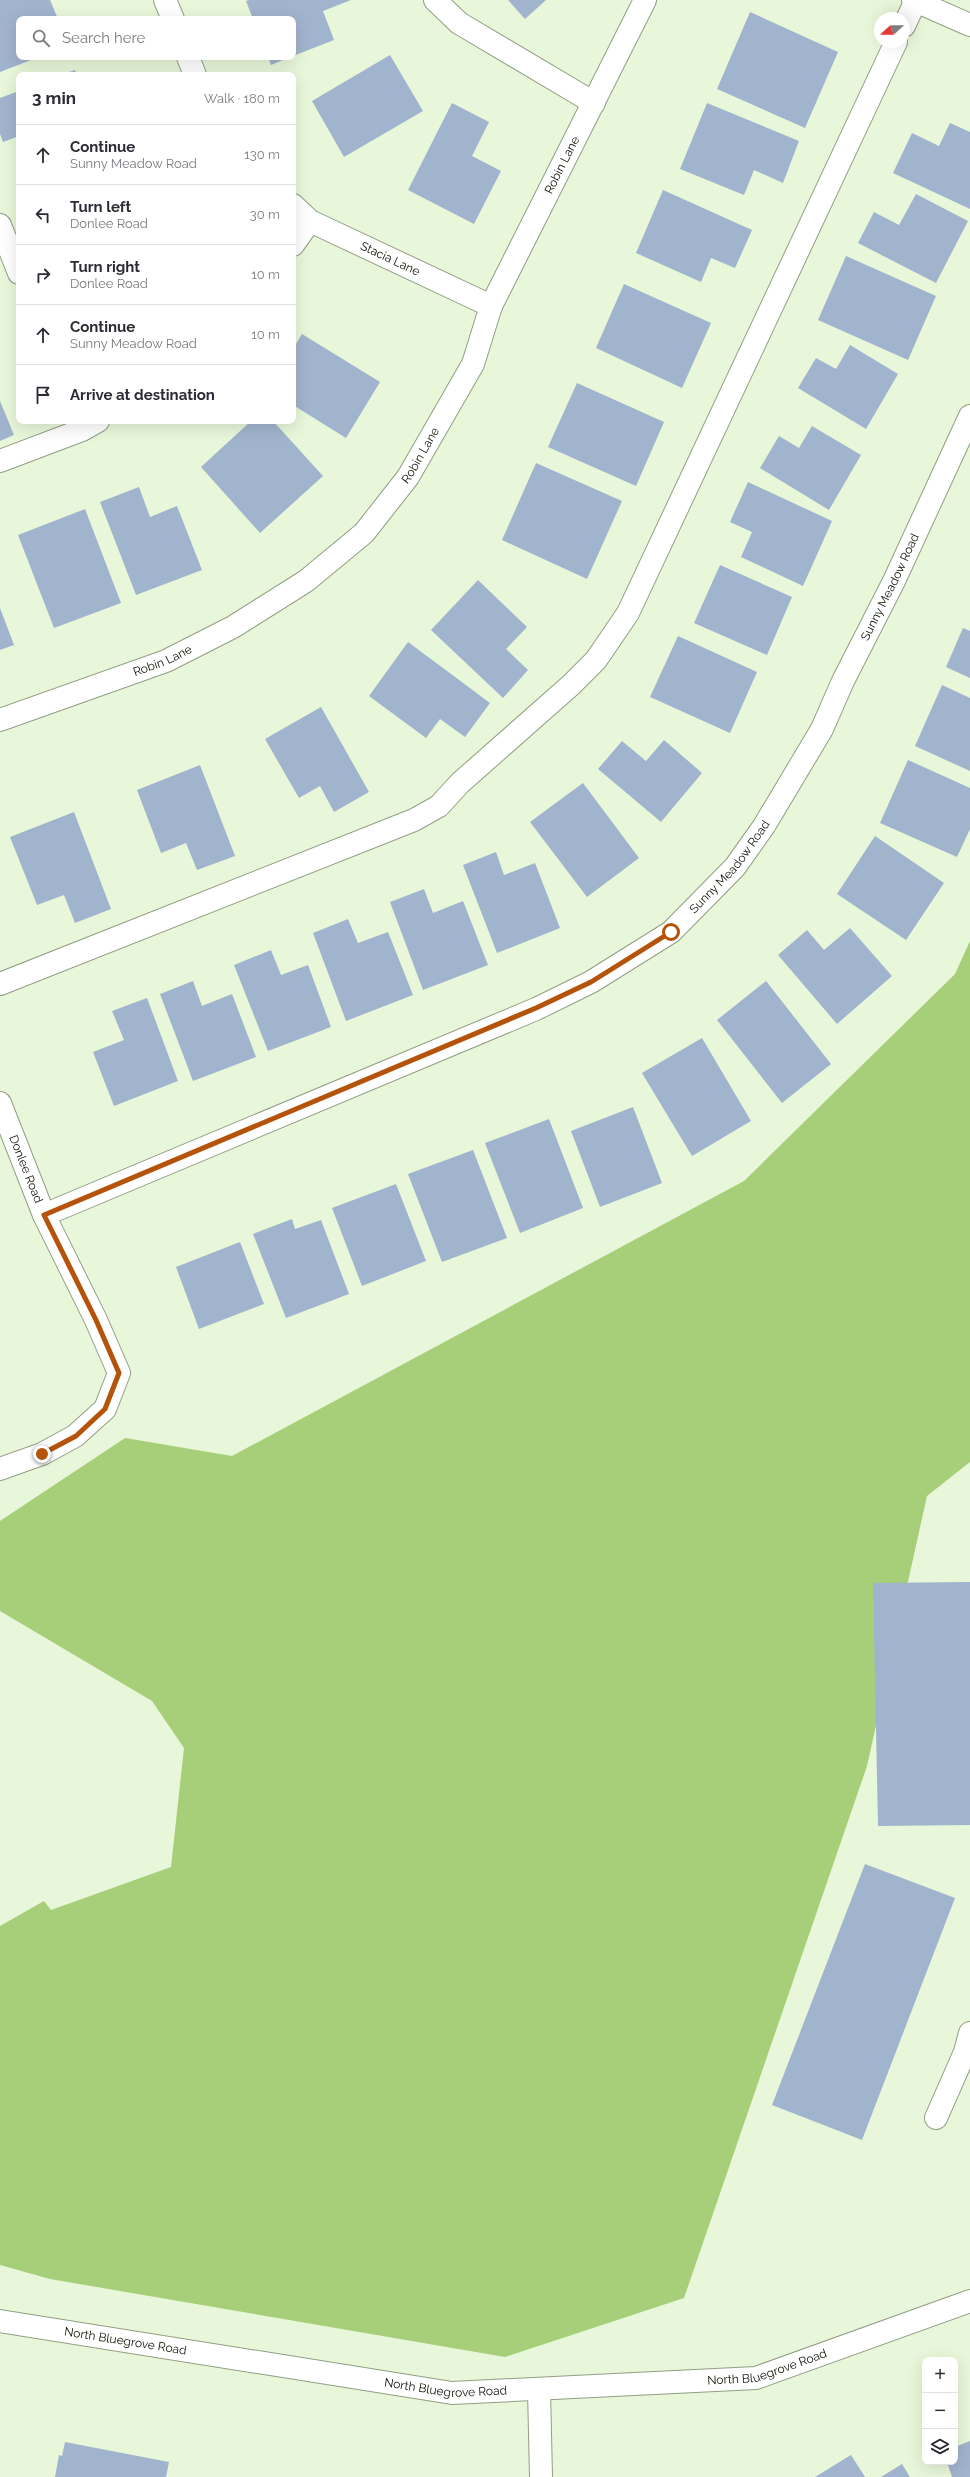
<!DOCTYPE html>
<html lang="en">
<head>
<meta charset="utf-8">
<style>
	body { margin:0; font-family:Raleway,sans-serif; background:#f2f2f3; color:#2b2b33 }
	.controls { position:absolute; right:12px; bottom:12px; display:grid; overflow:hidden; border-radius:8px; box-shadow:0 4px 16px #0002 }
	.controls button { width:36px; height:36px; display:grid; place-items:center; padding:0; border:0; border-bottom:1px solid #e1e1e2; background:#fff; color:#2b2b33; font:20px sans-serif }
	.compass { position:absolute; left:874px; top:12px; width:36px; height:36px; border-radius:50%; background:#fff; box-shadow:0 4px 16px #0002; rotate:249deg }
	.stop { position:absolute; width:12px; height:12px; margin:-9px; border:3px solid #b45309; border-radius:50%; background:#fff }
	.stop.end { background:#b45309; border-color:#fff; box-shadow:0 1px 4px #0008 }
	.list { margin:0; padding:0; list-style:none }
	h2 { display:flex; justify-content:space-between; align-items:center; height:52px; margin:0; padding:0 16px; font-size:17px }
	h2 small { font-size:13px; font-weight:400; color:#7c7c81 }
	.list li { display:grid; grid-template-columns:26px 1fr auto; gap:12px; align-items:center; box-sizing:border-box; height:60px; padding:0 16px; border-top:1px solid #e1e1e2 }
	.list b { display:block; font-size:15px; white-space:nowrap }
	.list p { margin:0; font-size:13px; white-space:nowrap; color:#7c7c81 }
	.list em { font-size:13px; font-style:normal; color:#7c7c81 }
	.icon { flex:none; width:22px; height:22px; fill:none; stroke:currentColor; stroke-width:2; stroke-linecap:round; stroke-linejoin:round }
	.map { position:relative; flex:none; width:970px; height:2477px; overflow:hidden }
	.search { position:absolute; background:#fff; box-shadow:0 4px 16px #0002; left:16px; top:16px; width:280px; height:44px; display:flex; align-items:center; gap:10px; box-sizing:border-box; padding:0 14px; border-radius:8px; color:#7c7c81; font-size:15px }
	.panel { position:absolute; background:#fff; box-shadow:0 4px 16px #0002; left:16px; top:72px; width:280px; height:352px; border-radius:8px }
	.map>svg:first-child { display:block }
	.forest { fill:#a7ce78 }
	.building { fill:#a1b4cd }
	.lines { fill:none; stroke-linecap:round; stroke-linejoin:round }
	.minor-casing { stroke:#919e83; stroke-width:24 }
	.minor { stroke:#fff; stroke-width:22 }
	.route { stroke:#b45309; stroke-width:5 }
	.labels { text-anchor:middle; stroke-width:4; stroke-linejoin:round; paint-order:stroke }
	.street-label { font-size:12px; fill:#0f1409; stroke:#fefefe }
</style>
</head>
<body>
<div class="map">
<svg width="970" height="2477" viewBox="0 0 970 2477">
	<rect width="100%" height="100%" fill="#e8f7d9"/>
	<path class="forest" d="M970,941v521l-43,34 -60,270 -183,532 -179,59 -455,-78 -50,-14v-339l44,-25 7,9 120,-43 13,-119 -32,-47 -152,-90v-90l125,-83 107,18 512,-275 211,-207z"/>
	<g class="building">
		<path d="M0,0h50l8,19h-39v38h20l-39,15z"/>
		<path d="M249,0h102l-28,11 11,29 -41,16v-37h-40l-7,-18z"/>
		<path d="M508,0h38l-21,19z"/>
		<path d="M750,12l88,40 -33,76 -88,-39z"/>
		<path d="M390,55l33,56 -79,46 -32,-56z"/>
		<path d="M268,57h22l-19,8z"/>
		<path d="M75,70l2,5h-16z"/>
		<path d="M19,91v45l-16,6 -3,-8v-36z"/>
		<path d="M452,103l37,19 -17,34 29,15 -27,53 -66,-34z"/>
		<path d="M707,103l92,38 -16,42 -29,-13 -10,25 -64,-26z"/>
		<path d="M950,123l20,9v77l-77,-36 19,-40 27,13z"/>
		<path d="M663,190l89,40 -17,38 -24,-10 -10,24 -65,-29z"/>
		<path d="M916,194l52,27 -32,62 -78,-40 16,-31 25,13z"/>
		<path d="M846,256l90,40 -28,64 -90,-40z"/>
		<path d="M624,284l87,39 -29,65 -86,-40z"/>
		<path d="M302,334l78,48 -34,56 -53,-33v-56z"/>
		<path d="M850,345l48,29 -32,55 -68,-41 18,-30 20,11z"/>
		<path d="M577,383l87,39 -28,64 -88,-39z"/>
		<path d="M0,401l14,34 -14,6z"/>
		<path d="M251,421h22l50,55 -63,57 -59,-66z"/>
		<path d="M812,426l49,29 -32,55 -69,-42 19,-32 20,12z"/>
		<path d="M536,463l86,38 -35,78 -85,-39z"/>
		<path d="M748,482l84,39 -29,65 -62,-29 11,-25 -22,-10z"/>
		<path d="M139,487l11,30 27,-11 25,64 -66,25 -36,-93z"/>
		<path d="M85,509l36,94 -67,25 -36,-93z"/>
		<path d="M720,565l72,32 -25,58 -73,-32z"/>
		<path d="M478,580l49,47 -21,22 22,21 -25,28 -72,-68z"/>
		<path d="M0,608l14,37 -14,5z"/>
		<path d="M963,628l7,3v47l-24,-11z"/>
		<path d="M678,636l79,36 -27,61 -80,-36z"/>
		<path d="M408,642l82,61 -25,34 -25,-18 -14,19 -57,-42z"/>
		<path d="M942,685l28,13v73l-55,-25z"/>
		<path d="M321,707l48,85 -35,20 -14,-26 -21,12 -34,-59z"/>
		<path d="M664,740l38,33 -41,49 -63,-53 24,-28 24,20z"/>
		<path d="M908,760l62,28v41l-13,28 -77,-34z"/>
		<path d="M200,765l35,91 -38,14 -11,-27 -25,10 -24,-63z"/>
		<path d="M583,783l56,75 -52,39 -57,-75z"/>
		<path d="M74,812l37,97 -36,14 -11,-28 -27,10 -27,-68z"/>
		<path d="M875,836l69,47 -38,57 -69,-46z"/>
		<path d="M496,852l8,23 31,-12 25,65 -63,25 -34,-88z"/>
		<path d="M424,889l9,24 30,-12 25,64 -65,25 -33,-88z"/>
		<path d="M348,919l10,24 30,-11 25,63 -67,26 -33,-88z"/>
		<path d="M850,928l42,48 -55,48 -59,-69 29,-25 17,20z"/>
		<path d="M271,950l10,25 27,-10 23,62 -63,24 -34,-86z"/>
		<path d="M193,981l9,25 30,-12 24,63 -63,24 -33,-87z"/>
		<path d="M766,981l65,83 -49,39 -65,-83z"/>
		<path d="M147,998l31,83 -64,25 -21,-54 31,-12 -12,-29z"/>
		<path d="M702,1038l49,83 -59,35 -50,-83z"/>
		<path d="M633,1107l29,76 -62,24 -29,-76z"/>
		<path d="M549,1119l34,89 -63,25 -35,-90z"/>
		<path d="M473,1150l34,88 -65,24 -34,-88z"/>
		<path d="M396,1184l30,77 -64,25 -30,-78z"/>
		<path d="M292,1219l3,10 26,-9 28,74 -63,24 -33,-84z"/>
		<path d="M240,1242l24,62 -65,25 -23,-62z"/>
		<path d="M970,1582v243l-92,1 -5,-243z"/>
		<path d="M865,1864l90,34 -93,242 -90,-35z"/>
		<path d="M970,2441v36h-18l-5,-15h8v-15z"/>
		<path d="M65,2442l104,20 -3,15h-111l4,-22 3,1z"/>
		<path d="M851,2455l14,22h-50z"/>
		<path d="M902,2464l8,13h-29z"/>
	</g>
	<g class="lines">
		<defs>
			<g id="minor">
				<path d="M165,0l8,19"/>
				<path d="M435,0l24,23 135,80"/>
				<path d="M913,0l57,25"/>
				<path d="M904,26l12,-26"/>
				<path d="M188,57l7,18"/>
				<path id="s1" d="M293,205l17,16 181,85"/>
				<path d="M0,225l19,48"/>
				<path d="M293,245l17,-24"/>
				<path d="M0,461l82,-31 16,-9"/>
				<path id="s2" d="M0,720l166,-59 67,-34 73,-46 58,-48 44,-56 65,-113 18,-58 154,-306"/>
				<path d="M0,984l414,-164 25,-14 21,-23 111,-98 25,-25 32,-47 268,-571"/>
				<path id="s3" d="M0,1103l44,112 52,105 23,53 -14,36 -30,27 -33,18 -42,15"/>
				<path id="s4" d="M44,1215l492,-206 55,-27 80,-50 64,-65 29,-41 58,-97 21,-48 51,-100 76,-165"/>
				<path d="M936,2118l29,-66 5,-19"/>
				<path id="s5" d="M0,2321l452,72 304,-15 214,-77"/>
				<path d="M539,2389l2,88"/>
			</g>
		</defs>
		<use href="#minor" class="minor-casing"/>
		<use href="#minor" class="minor"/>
	</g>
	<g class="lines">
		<path class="route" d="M42,1454l34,-18 29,-27 14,-36 -23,-53 -52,-105 492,-207 55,-26 80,-50"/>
	</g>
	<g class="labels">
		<g class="street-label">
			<text dy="4" stroke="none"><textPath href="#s2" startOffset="833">Robin Lane</textPath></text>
			<text dy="4" stroke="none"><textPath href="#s1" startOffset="112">Stacia Lane</textPath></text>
			<text dy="4" stroke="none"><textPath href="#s2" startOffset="509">Robin Lane</textPath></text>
			<text dy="4" stroke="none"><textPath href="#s4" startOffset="1101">Sunny Meadow Road</textPath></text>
			<text dy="4" stroke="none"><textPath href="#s2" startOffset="173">Robin Lane</textPath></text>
			<text dy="4" stroke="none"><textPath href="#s4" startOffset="777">Sunny Meadow Road</textPath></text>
			<text dy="4" stroke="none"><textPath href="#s3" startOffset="71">Donlee Road</textPath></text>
			<text dy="4" stroke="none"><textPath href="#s5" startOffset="127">North Bluegrove Road</textPath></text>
			<text dy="4" stroke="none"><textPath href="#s5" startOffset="775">North Bluegrove Road</textPath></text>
			<text dy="4" stroke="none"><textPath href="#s5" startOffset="451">North Bluegrove Road</textPath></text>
		</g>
	</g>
</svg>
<div class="controls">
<button>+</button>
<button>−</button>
<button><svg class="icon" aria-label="layers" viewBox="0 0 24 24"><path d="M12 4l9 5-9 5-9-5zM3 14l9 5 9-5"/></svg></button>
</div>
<svg class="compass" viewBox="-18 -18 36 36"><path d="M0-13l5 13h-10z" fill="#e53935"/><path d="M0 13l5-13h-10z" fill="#7c7c81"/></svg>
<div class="stop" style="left:671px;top:932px"></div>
<div class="stop end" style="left:42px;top:1454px"></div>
<div class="search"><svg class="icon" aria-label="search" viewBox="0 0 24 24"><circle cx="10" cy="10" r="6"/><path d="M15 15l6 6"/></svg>Search here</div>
<section class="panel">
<h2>3 min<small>Walk · 180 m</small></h2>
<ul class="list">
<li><svg class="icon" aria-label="ahead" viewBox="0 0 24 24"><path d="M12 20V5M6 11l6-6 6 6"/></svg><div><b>Continue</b><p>Sunny Meadow Road</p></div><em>130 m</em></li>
<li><svg class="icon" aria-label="left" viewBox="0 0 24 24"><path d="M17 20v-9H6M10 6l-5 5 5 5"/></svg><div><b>Turn left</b><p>Donlee Road</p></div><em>30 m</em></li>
<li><svg class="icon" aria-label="right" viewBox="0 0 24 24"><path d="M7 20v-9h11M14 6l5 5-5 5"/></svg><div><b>Turn right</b><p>Donlee Road</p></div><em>10 m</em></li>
<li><svg class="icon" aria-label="ahead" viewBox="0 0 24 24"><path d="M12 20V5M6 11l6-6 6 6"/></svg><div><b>Continue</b><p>Sunny Meadow Road</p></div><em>10 m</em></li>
<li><svg class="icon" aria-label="arrive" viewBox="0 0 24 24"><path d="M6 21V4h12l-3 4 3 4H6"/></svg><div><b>Arrive at destination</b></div></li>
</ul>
</section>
</div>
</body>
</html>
